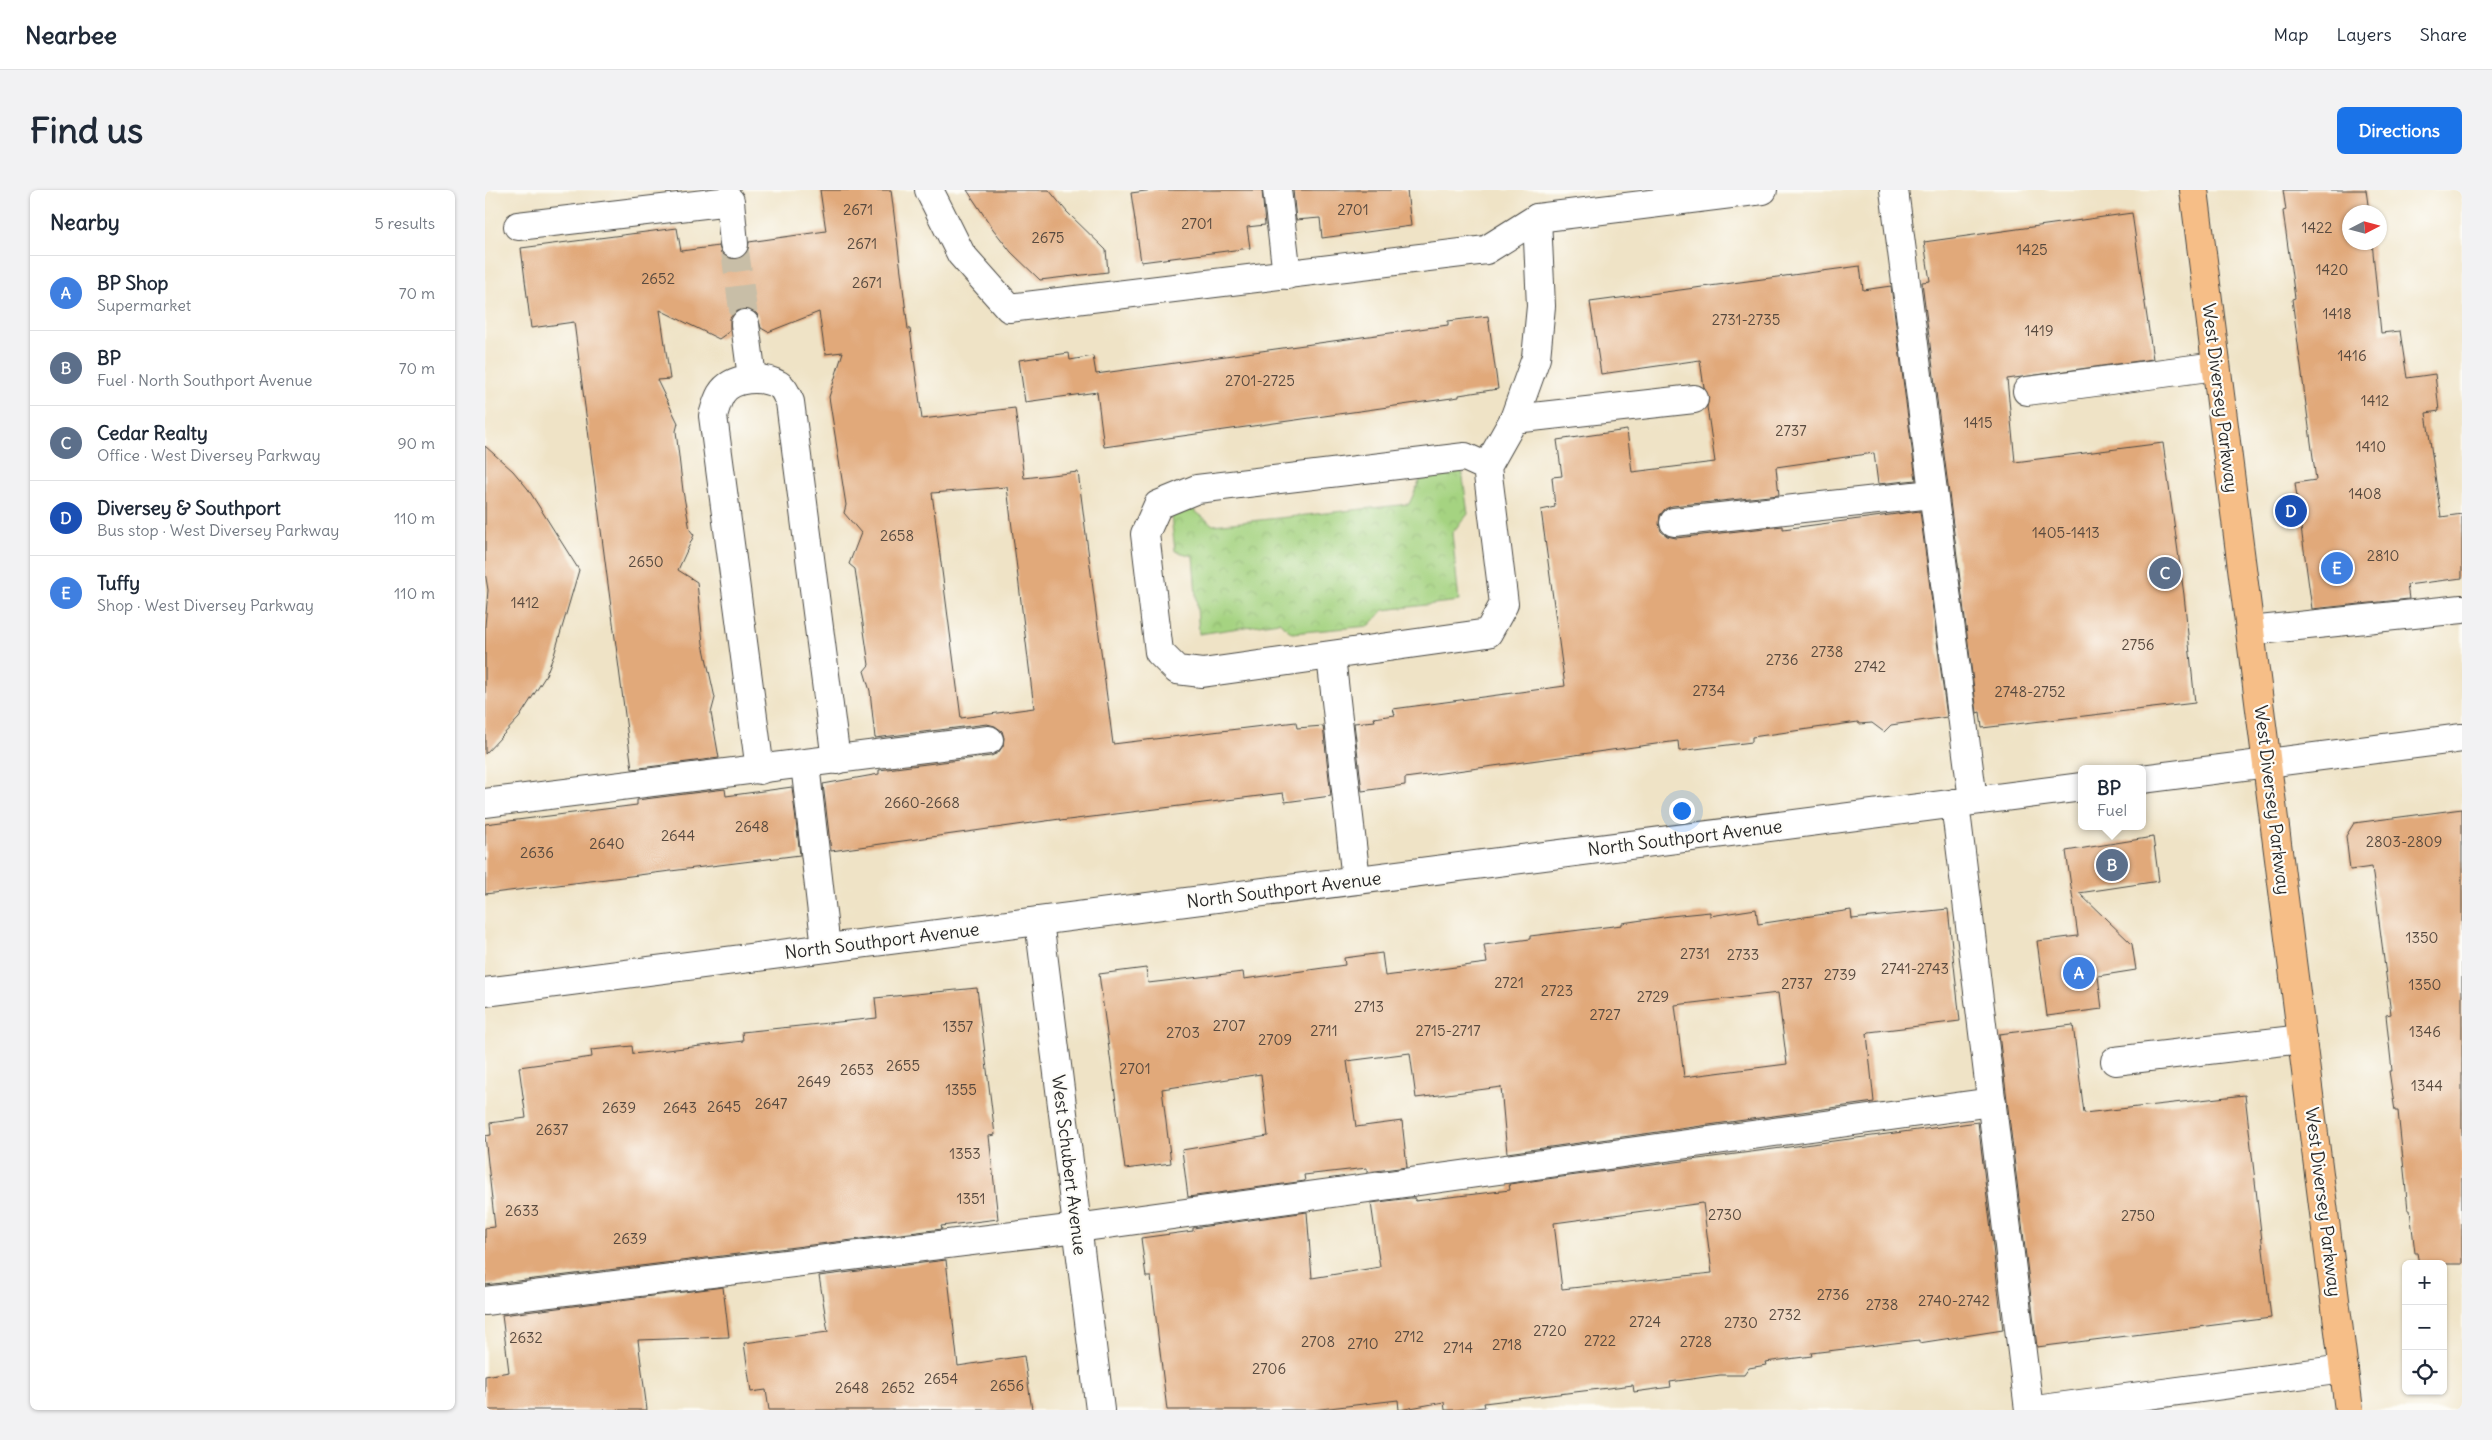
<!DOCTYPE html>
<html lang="en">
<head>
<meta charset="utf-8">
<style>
	body { margin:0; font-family:Delius,sans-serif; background:#f2f2f3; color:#1f2937 }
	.controls { position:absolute; right:15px; bottom:15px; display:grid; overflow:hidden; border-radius:8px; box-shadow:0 1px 4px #0004 }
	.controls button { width:45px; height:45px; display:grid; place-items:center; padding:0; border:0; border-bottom:1px solid #e0e1e3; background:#fff; color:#1f2937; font:25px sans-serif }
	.compass { position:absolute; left:1857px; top:15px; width:45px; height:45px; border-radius:50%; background:#fff; box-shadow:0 1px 4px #0004; rotate:84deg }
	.you { position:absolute; left:1196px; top:620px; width:18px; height:18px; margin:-12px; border:4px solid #fff; border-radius:50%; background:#1a73e8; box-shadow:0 0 0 8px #1a73e833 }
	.badge { display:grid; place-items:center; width:32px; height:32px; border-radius:50%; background:#1a73e8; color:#fff; font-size:16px; font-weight:700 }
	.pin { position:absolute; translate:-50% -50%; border:2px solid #fff; box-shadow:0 1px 5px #0006 }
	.popup { position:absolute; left:1593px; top:575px; width:68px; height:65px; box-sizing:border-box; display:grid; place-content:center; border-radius:8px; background:#fff; filter:drop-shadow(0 1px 4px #0005); font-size:16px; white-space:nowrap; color:#747a83 }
	.popup b { font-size:19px; color:#1f2937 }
	.popup::after { content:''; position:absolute; left:50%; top:100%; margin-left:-10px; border:10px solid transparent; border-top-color:#fff }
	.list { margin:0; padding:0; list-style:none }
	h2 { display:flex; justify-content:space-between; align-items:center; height:65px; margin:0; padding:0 20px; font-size:21px }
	h2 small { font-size:16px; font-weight:400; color:#747a83 }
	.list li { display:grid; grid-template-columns:32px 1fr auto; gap:15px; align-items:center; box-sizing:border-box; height:75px; padding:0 20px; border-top:1px solid #e0e1e3 }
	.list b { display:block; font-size:19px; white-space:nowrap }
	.list p { margin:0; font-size:16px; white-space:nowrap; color:#747a83 }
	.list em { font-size:16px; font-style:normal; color:#747a83 }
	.icon { flex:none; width:28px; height:28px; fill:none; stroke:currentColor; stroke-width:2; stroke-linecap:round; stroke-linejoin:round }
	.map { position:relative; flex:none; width:1977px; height:1220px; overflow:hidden; border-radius:8px }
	header { display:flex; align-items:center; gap:30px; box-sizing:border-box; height:70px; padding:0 25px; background:#fff; border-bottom:1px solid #e0e1e3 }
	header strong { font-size:24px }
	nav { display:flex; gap:28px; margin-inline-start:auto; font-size:18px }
	.intro { display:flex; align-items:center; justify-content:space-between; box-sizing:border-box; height:120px; padding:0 30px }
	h1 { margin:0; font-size:35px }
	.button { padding:12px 22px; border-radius:8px; background:#1a73e8; color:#fff; font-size:18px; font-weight:700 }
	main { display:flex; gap:30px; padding:0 30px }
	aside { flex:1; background:#fff; border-radius:8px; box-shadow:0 1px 4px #0004 }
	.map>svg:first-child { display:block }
	.park { fill:url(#park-crowns); stroke:#687f56 }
	.building { fill:#e1a97a; fill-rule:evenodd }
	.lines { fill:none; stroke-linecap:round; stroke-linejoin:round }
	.minor-tunnel { stroke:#c8bea7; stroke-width:28; stroke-dasharray:28 14; stroke-linecap:butt }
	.minor-casing { stroke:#484742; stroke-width:30 }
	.major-casing { stroke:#484742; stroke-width:30 }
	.minor { stroke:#fff; stroke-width:28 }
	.major { stroke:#f6be87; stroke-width:28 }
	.labels { text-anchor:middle; stroke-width:4.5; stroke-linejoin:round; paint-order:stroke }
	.number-label { font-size:15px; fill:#584a3f }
	.street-label { font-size:18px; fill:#2b2b2b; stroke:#fdfcf7 }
</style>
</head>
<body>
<header>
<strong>Nearbee</strong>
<nav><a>Map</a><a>Layers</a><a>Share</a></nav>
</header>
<div class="intro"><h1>Find us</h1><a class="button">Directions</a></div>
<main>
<aside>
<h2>Nearby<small>5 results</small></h2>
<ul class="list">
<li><span class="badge" style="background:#3f7fe0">A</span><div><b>BP Shop</b><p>Supermarket</p></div><em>70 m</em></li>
<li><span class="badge" style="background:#5c6f8a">B</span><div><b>BP</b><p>Fuel · North Southport Avenue</p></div><em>70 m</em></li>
<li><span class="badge" style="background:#5c6f8a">C</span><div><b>Cedar Realty</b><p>Office · West Diversey Parkway</p></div><em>90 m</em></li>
<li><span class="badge" style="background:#1a4fb4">D</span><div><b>Diversey &amp; Southport</b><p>Bus stop · West Diversey Parkway</p></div><em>110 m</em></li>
<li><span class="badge" style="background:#3f7fe0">E</span><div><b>Tuffy</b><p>Shop · West Diversey Parkway</p></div><em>110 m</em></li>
</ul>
</aside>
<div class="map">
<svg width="1977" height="1220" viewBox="0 0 1977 1220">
	<defs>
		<pattern id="park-crowns" width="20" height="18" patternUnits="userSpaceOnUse" patternTransform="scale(1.25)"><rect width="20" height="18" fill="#a5d381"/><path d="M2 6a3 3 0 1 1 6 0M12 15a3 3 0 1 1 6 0" fill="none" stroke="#8eb570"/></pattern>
	</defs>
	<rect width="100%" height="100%" fill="#fdfcf7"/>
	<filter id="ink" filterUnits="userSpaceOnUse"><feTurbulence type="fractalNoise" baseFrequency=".02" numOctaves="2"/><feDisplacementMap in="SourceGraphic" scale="10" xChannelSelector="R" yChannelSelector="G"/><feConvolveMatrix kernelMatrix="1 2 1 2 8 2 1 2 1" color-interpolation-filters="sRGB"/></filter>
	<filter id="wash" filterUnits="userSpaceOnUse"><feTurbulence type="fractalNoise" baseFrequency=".0096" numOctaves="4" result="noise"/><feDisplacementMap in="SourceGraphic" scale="20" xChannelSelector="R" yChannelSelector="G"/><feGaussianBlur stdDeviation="1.12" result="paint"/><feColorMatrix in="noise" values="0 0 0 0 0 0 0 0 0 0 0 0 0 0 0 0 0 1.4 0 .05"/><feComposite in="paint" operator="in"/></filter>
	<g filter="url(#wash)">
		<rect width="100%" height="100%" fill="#efe3c6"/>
		<path class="park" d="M977,281l6,43 -16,19 7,68 -75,9 -15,16 -77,7 -13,-11 -80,12 -6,-78 -18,-5 -4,-35 15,-12 27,21 196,-21 11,-24z"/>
		<g id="blocks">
			<g class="building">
				<path d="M335,0h71l17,139h2l12,90 93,-11 9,70 54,-6 35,272 183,-22 1,6 26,-2 8,70 -46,6 -2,-9 -223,28v-2l-229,32 -8,-67 56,-10v-4l112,-14 7,-3 5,-7 1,-8 -2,-7 -7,-5 -8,-2 -112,14 -5,-47 -6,-20 5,-6 -14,-96 -6,-5 12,-31 -17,-20 2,-8 -17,-108 14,-45 -18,2 -6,-42 -51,20 -7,-4 -4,-14 -6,-5 -8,-1 -8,4 -5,6v13l-11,8 -59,-29 10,69 -13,1 21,43 -2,8 7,60 7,39 4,5 -16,35 19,12 6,62 12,54 -4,15 8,45 -87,11 -58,-447 -43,6 -10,-80 156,-20 4,23 38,-5 2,7 6,5 9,1 7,-2 5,-6 1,-9 77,-11zM522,297l27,221 -73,10 -29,-225z"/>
				<path d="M482,0h82l18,22 39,38 2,22 -68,8 -29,-28 -18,-23z"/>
				<path d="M668,0h109l3,35 -18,2 3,21 -109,14 -10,-69z"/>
				<path d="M808,0h114l4,36 -89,12 -2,-20 -24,2z"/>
				<path d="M1798,0h83l3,22h-20v30h23l9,91 19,-2 7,47 28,-4 4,37 -13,2 15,104 21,-3v64l-55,7 2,14 -97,10 -17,-126 21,-3 -24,-181 3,-1 -12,-87 3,-1z"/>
				<path d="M1647,23l21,146 -146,20 8,83 148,-19 21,152 11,108 -213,25 -2,-16 -3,1 -55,-431 8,-1 -6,-39z"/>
				<path d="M1375,76l3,24 28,-4 25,194 -38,4 -4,-31 -98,14 3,28 -107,11 -7,3 -5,6 -1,9 2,7 6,5 9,2 107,-12v3l137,-18 27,206 -56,8 -7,7 -12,-9 -13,1 -1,-2 -106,15v5l-73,9 -1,-10 -273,37v7l-43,6 -8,-68 21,-2 -1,-3 21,-3 -2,-6 172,-23 -24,-176 14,-3 -3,-30 10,-1 -5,-36 70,-10 5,42 83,-10 -8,-55 2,-10 -5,-9 -4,-28 -99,14 -11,-72z"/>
				<path d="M1003,126l10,73 -39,6v2l-355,50 -7,-55 -72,10 -6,-42 50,-7 1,7 23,-4 3,18 352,-49v-4z"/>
				<path d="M0,256l28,25 15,18 51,81 -25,85 -9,22 -26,41 -34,36v-128l3,-36 -3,-18z"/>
				<path d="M307,597l8,68 -315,39v-70l152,-19v-5l88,-11 1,7z"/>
				<path d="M1977,619v455h-43l-2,-11h-2l-5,-43h-2l-10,-99h-3l-6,-40h3l-6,-56 5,-1 -19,-147 -22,3 -4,-34 8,-13z"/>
				<path d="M1668,647l6,44 -80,12 53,51 4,26 -38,6 4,33 -55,7 -10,-75 41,-5 -12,-85z"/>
				<path d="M1271,719l2,15 93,-14 1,9 96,-10 12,112 -91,11 -2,2 7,68 -367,51 -6,-66 -85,11 -6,-45 -63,8 9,66 46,-6 5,46 -40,5v-4l-63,7 1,6 -117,16 -6,-47 86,-14 -7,-62 -99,15 9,74 -46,6 -26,-195 47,-6 2,15 95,-11 1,7 101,-14 -1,-7 38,-5 3,23 102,-13 -3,-18 46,-6v-3l92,-11v-2l48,-7 40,-4v4zM1293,803l9,71 -103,13 -9,-72z"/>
				<path d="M492,798l18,147 -6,1 9,83 -57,7 1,3 -457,56v-57l10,-1 -10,-91 6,-1 -1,-12 36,-5 -7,-51 73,-10 -1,-7 41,-4 1,8 110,-13 -1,-9 135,-14 -2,-20z"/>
				<path d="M1588,835l11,88 161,-18 26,223 -234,29 -38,-313z"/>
				<path d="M1493,932l25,208 -84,13v-3l-108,13 1,3 -47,6 1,3 -17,3 -5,7h-24l-50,7 1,5 -37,5 -1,-7 -149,18 1,4 -31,3h-9l-1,-8 -45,8 -1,-10 -86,10h-145l-16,-133h-5l-5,-39 52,-7v-3l114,-16 5,66 68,-11 -9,-64 39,-5h5v3l95,-11 -1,-6zM1218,1013l9,70 -150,16 -8,-66z"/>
				<path d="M461,1070l12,106 66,-10 8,54h-263l-3,-20 -15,2 -7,-49 84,-11 -9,-56z"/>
				<path d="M238,1097l6,50 -91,3 9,70h-162v-34l24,-4 -7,-57z"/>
			</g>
		</g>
	</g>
	<g filter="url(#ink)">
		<use href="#blocks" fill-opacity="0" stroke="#484742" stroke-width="1"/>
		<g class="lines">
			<path class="minor-tunnel" d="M249,54l11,80"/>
			<defs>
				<g id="minor">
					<path d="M444,0l32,64 48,54 477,-58 51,-32 226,-28"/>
					<path d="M792,0l10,85"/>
					<path d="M1409,0l79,610"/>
					<path d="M33,36l212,-25 4,43"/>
					<path d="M260,134l7,54"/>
					<path d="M1542,201l189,-25"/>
					<path d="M1029,229l180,-20"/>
					<path d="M1002,277l-22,-10 -268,32 -39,16 -13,29 14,118 18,18 25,3 286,-40 16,-29 -17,-137 27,-48 22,-61 5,-52 -4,-88"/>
					<path d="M1189,332l258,-28"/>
					<path d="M1765,441l212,-22"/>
					<path d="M846,466l25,224"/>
					<path d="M320,574l21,184"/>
					<path d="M275,580l-47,-354c2,-7 4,-15 8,-22 11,-18 42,-18 58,-9 5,3 8,11 11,17l46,358"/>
					<path d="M1657,589l320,-41"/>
					<path d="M0,613l504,-63"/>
					<path d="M1470,613l74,607"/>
					<path d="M554,731l61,489"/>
					<path d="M0,802l1597,-205"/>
					<path d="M1630,871l187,-22"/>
					<path d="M0,1111l592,-73 915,-126"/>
					<path d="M1550,1220l309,-41"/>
				</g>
				<path id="major" d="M1709,0l155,1220"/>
			</defs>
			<use href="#minor" class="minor-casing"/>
			<use href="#major" class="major-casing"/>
			<use href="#minor" class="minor"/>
			<use href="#major" class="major"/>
		</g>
	</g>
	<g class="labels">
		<g class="number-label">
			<text x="373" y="25">2671</text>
			<text x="868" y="25">2701</text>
			<text x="712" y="39">2701</text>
			<text x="1832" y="43">1422</text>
			<text x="563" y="53">2675</text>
			<text x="377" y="59">2671</text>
			<text x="1547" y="65">1425</text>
			<text x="1847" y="85">1420</text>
			<text x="173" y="94">2652</text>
			<text x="382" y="98">2671</text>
			<text x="1852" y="129">1418</text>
			<text x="1261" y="135">2731-2735</text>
			<text x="1554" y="146">1419</text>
			<text x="1867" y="171">1416</text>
			<text x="775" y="196">2701-2725</text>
			<text x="1890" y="216">1412</text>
			<text x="1493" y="238">1415</text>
			<text x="1306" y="246">2737</text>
			<text x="1886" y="262">1410</text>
			<text x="1880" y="309">1408</text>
			<text x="1581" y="348">1405-1413</text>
			<text x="412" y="351">2658</text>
			<text x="1898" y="371">2810</text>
			<text x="161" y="377">2650</text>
			<text x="40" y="418">1412</text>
			<text x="1653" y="460">2756</text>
			<text x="1342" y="467">2738</text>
			<text x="1297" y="475">2736</text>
			<text x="1385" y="482">2742</text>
			<text x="1224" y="506">2734</text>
			<text x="1545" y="507">2748-2752</text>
			<text x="437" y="618">2660-2668</text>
			<text x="267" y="642">2648</text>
			<text x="193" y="651">2644</text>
			<text x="1919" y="657">2803-2809</text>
			<text x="122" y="659">2640</text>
			<text x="52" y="668">2636</text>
			<text x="1937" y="753">1350</text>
			<text x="1210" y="769">2731</text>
			<text x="1258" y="770">2733</text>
			<text x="1430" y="784">2741-2743</text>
			<text x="1355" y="790">2739</text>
			<text x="1024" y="798">2721</text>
			<text x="1312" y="799">2737</text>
			<text x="1940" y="800">1350</text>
			<text x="1072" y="806">2723</text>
			<text x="1168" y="812">2729</text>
			<text x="884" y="822">2713</text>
			<text x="1120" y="830">2727</text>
			<text x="744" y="841">2707</text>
			<text x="473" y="842">1357</text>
			<text x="839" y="846">2711</text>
			<text x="963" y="846">2715-2717</text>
			<text x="1940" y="847">1346</text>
			<text x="698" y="848">2703</text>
			<text x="790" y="855">2709</text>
			<text x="418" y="881">2655</text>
			<text x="650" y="884">2701</text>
			<text x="372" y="885">2653</text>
			<text x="329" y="897">2649</text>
			<text x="1942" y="901">1344</text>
			<text x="476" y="905">1355</text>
			<text x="286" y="919">2647</text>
			<text x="239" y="922">2645</text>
			<text x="134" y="923">2639</text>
			<text x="195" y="923">2643</text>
			<text x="67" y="945">2637</text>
			<text x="480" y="969">1353</text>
			<text x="486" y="1014">1351</text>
			<text x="37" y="1026">2633</text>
			<text x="1240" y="1030">2730</text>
			<text x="1653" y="1031">2750</text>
			<text x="145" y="1054">2639</text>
			<text x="1348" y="1110">2736</text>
			<text x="1469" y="1116">2740-2742</text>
			<text x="1397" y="1120">2738</text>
			<text x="1300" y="1130">2732</text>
			<text x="1160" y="1137">2724</text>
			<text x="1256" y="1138">2730</text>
			<text x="1065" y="1146">2720</text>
			<text x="924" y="1152">2712</text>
			<text x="41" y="1153">2632</text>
			<text x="1115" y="1156">2722</text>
			<text x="833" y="1157">2708</text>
			<text x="1211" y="1157">2728</text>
			<text x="878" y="1159">2710</text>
			<text x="1022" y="1160">2718</text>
			<text x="973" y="1163">2714</text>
			<text x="784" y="1184">2706</text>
			<text x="456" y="1194">2654</text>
			<text x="522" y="1201">2656</text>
			<text x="367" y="1203">2648</text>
			<text x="413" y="1203">2652</text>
		</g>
		<g class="street-label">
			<text transform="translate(1735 208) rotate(83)" y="6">West Diversey Parkway</text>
			<text transform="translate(1787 610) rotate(83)" y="6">West Diversey Parkway</text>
			<text transform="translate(1200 648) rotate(-7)" y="6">North Southport Avenue</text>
			<text transform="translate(799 700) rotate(-7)" y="6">North Southport Avenue</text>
			<text transform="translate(397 751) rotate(-7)" y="6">North Southport Avenue</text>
			<text transform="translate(584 975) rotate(83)" y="6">West Schubert Avenue</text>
			<text transform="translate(1838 1012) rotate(83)" y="6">West Diversey Parkway</text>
		</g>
	</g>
</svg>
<div class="controls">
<button>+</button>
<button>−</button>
<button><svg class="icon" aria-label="locate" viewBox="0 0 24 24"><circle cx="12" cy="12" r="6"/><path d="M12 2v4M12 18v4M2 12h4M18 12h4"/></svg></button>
</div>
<svg class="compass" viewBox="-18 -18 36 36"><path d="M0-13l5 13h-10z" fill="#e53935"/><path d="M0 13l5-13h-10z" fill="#747a83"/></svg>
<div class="you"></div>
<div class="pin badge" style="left:1594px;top:783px;background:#3f7fe0">A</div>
<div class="pin badge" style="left:1627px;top:675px;background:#5c6f8a">B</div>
<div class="popup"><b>BP</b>Fuel</div>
<div class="pin badge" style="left:1680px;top:383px;background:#5c6f8a">C</div>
<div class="pin badge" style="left:1806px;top:321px;background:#1a4fb4">D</div>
<div class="pin badge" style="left:1852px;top:378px;background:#3f7fe0">E</div>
</div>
</main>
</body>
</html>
